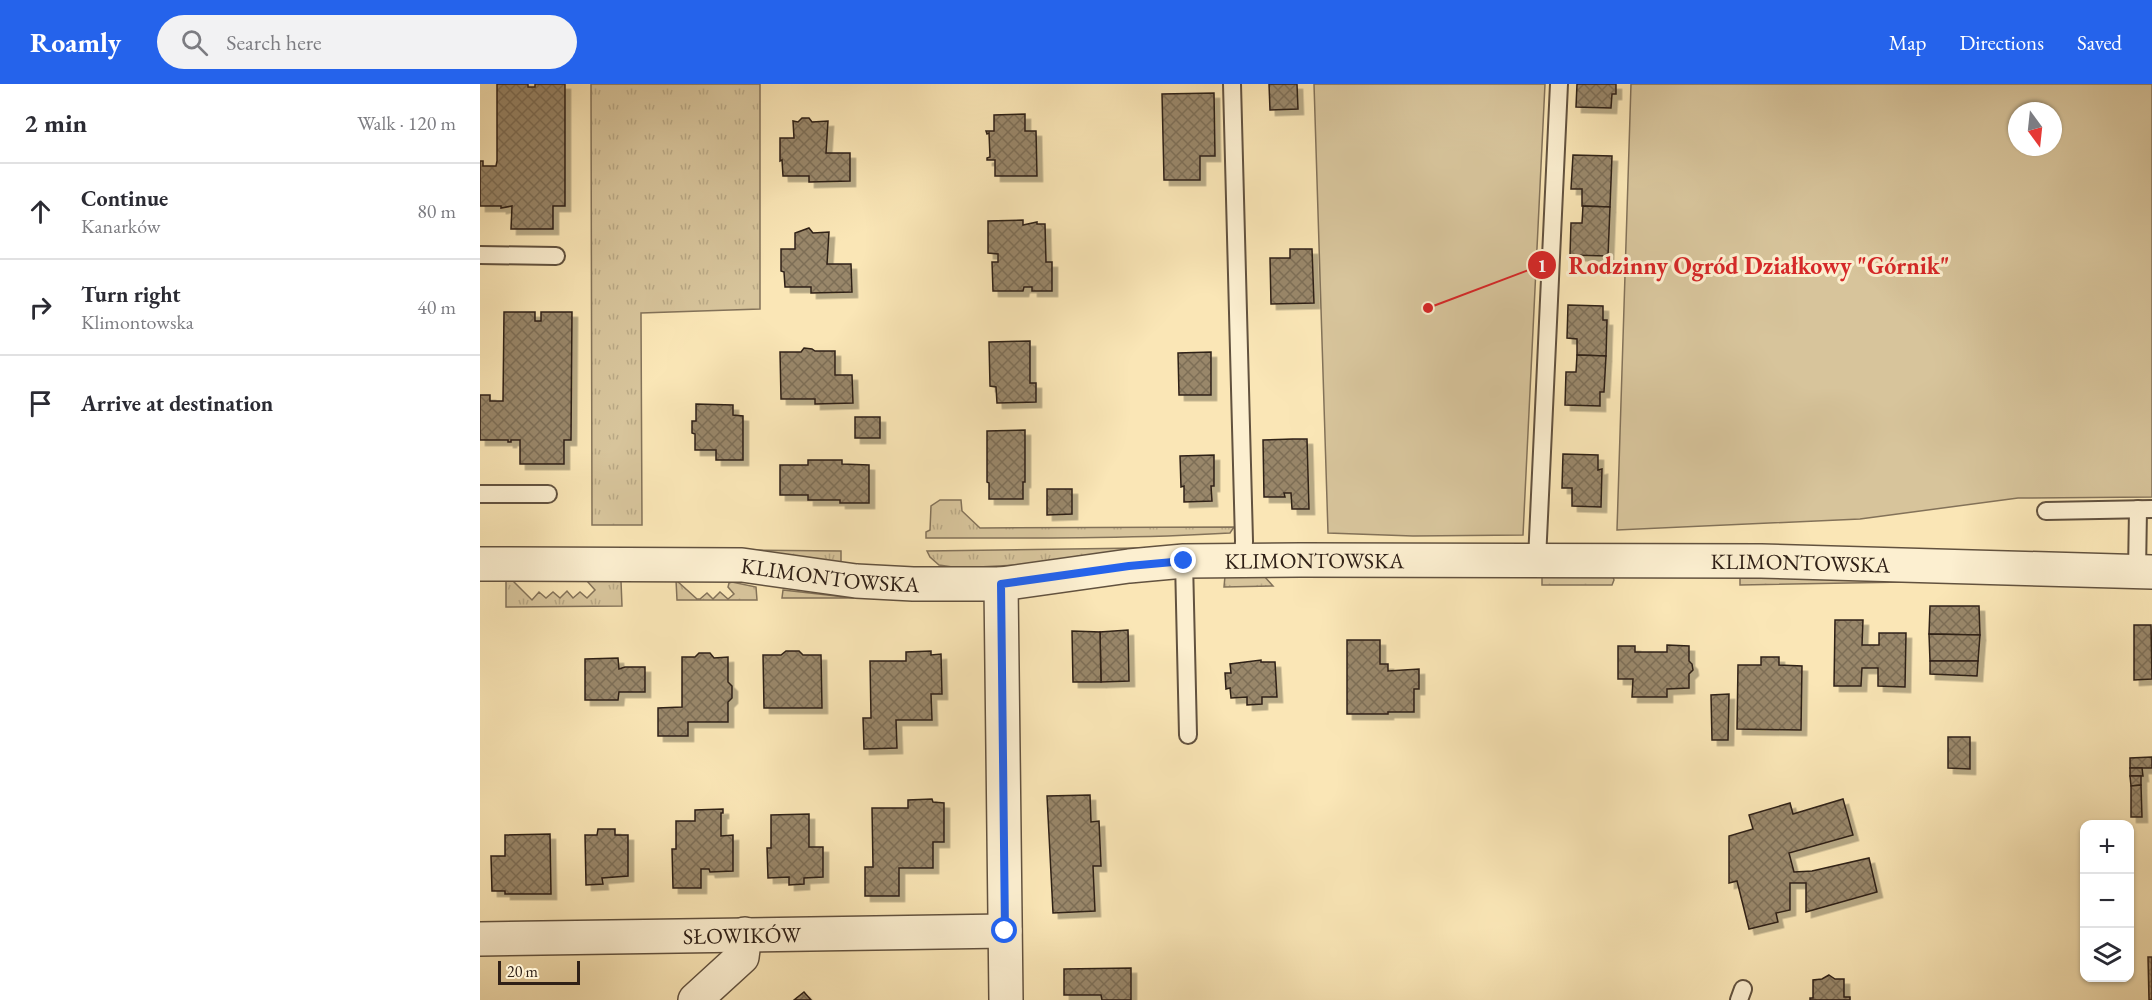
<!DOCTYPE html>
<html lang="en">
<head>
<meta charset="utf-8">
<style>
	body { margin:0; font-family:"EB Garamond",serif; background:#f2f2f3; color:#2b2b33 }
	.controls { position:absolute; right:18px; bottom:18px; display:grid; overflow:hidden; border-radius:12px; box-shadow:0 2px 4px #0004 }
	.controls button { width:54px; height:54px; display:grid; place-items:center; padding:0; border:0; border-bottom:2px solid #e1e1e2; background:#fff; color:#2b2b33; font:30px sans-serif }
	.compass { position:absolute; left:1528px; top:18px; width:54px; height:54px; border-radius:50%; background:#fff; box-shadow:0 2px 4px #0004; rotate:165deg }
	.scale { position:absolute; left:18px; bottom:15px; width:82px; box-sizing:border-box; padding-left:6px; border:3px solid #2f2017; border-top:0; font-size:16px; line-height:21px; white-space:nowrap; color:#2f2017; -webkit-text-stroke:4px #fcefd0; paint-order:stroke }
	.stop { position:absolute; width:18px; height:18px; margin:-14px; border:4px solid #2563eb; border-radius:50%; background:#fff }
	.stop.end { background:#2563eb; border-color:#fff; box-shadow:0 2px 6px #0008 }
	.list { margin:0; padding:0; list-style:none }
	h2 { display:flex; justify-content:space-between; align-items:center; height:78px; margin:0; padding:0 24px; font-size:26px }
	h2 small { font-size:20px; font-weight:400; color:#7c7c81 }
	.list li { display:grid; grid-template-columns:39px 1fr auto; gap:18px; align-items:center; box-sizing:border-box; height:96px; padding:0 24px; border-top:2px solid #e1e1e2 }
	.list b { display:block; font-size:22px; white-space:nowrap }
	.list p { margin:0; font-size:20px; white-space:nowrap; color:#7c7c81 }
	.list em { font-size:20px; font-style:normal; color:#7c7c81 }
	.icon { flex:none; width:33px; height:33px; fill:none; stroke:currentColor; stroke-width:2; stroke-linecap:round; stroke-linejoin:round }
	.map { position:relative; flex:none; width:1672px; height:916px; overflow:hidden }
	header { display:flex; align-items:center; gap:36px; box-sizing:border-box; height:84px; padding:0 30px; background:#2563eb; color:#fff }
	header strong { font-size:28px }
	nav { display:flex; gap:33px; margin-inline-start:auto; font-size:21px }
	.search { width:420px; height:54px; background:#f2f2f3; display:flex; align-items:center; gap:15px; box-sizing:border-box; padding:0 21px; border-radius:33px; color:#7c7c81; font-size:22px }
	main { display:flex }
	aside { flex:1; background:#fff }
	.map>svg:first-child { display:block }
	.grass { fill:url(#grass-tufts); stroke:#837259; stroke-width:1.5 }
	.garden { fill:#d7c49b; stroke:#837259; stroke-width:1.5; fill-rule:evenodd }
	.building { fill:url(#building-cross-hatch); stroke:#2f2017; stroke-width:1.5; filter:url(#shadow) }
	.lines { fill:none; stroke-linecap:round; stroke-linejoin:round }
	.lane-casing { stroke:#62523f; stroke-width:20 }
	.street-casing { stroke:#62523f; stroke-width:36 }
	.lane { stroke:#fcefd0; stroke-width:16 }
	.street { stroke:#fcefd0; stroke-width:33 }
	.route { stroke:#2563eb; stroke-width:8 }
	.labels { text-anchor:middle; stroke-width:6; stroke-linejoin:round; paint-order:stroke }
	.street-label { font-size:22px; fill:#2f2017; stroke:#fcefd0 }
	.leader { fill:none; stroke:#d62828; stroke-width:2 }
	.callout-dot { fill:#d62828; stroke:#fcefd0; stroke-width:2 }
	.mark-label { font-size:18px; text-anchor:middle; font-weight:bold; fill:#fff }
	.callout-label { font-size:24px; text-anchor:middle; font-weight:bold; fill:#d62828; stroke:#fcefd0; stroke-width:6; stroke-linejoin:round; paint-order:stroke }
</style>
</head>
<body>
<header>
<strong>Roamly</strong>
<div class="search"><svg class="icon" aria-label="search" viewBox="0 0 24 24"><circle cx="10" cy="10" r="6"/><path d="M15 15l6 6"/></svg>Search here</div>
<nav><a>Map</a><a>Directions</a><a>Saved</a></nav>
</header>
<main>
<aside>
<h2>2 min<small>Walk · 120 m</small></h2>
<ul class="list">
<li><svg class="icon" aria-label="ahead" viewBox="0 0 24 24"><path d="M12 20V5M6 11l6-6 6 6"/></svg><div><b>Continue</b><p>Kanarków</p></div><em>80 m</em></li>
<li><svg class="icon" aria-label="right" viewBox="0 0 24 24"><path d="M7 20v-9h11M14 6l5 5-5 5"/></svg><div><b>Turn right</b><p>Klimontowska</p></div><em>40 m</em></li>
<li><svg class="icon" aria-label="arrive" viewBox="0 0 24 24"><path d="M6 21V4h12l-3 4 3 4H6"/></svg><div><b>Arrive at destination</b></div></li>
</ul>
</aside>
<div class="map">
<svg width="1672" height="916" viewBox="0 0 1672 916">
	<defs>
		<pattern id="grass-tufts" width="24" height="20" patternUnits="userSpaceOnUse" patternTransform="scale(1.5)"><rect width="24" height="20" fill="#d7c49b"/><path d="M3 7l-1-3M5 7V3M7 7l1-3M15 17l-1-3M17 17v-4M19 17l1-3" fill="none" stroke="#b9a885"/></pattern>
		<pattern id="building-cross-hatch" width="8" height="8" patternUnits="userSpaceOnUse" patternTransform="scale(1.5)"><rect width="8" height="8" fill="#99876a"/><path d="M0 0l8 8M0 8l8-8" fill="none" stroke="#7d6e56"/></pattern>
		<filter id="shadow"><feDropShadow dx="5.5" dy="5.5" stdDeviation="0" flood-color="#0004"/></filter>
	</defs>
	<rect width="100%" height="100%" fill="#fae6b6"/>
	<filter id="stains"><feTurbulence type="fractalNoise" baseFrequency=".00333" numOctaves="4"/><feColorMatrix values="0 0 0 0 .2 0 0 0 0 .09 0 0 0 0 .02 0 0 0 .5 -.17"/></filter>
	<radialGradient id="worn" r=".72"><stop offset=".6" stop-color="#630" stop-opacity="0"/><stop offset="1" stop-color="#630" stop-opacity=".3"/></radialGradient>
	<g class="grass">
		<path d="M111,0h169v225l-119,4 1,212h-50z"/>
		<path d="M460,416h21l1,11 18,17 254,-1 -4,6c-101,6 -203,5 -304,5v-6l4,-2 1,-24z"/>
		<path d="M659,464l8,1 -130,16 -58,3 -20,-3 -9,-8 -3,-6z"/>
		<path d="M263,466l98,1v14z"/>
		<path d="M1062,490l71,3 1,3 -2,5h-70z"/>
		<path d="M745,492h39l9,10 -49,1z"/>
		<path d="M1260,492l165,4 -1,2 -164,3z"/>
		<path d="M196,496l21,19h3l7,-6 6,6 7,-7 8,7 6,-5 -6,-7 1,-4 3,-1 24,5 1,13h-80z"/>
		<path d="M26,497h7l19,19 7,-8 7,6 7,-6 7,6 7,-7 6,7 7,-6 7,6 8,-8 -8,-9h34l1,25 -116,1z"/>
		<path d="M303,506l71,8h-72z"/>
	</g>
	<g class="garden">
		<path d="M834,0h231l-22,451 -110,1 -85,-3z"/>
		<path d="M1151,0h521v413l-134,1 -158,21 -243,11zM1537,27h36v36h-36z"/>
	</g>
	<g class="building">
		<path d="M17,0h31v3h7v-3h30v122h-12v23h-42l1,-23 -11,2v-2h-21v-45h3v5h13l1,-5z"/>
		<path d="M789,0h28l1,25 -28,1z"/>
		<path d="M1097,0h39v10h-4l-1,14 -35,-1z"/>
		<path d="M734,9l1,63h-15v24h-36l-2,-86z"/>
		<path d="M545,30v17h11l1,45h-42v-16h-8v-2l3,-1 -1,-24 -2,1 -1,-3h8v-16z"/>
		<path d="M322,34h7l3,4 16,-1 -2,32h24v28l-41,1v-6h-26l-1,-16 -2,1v-23h14l-1,-17 5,1z"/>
		<path d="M1093,71l39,1 -2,51 -28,-1v-17h-11z"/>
		<path d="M1103,122l27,1 -2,49 -38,-1 1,-32h11z"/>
		<path d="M543,136v5l14,-3v2h8l1,38h6v29h-20v-4h-8l-1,4h-30l-1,-29h6v-8l-10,-1v-32z"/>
		<path d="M329,144l4,5 16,-1 -2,32h24l1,28 -41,1v-6h-26l-1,-15 -3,-1v-22h14v-16z"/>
		<path d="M810,165h22l2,54 -43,1 -1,-46h20z"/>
		<path d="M1088,221l35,1v14h4l-1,36 -29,-1v-16l-10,-1z"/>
		<path d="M24,228h31v9h6v-9h31l-1,128h-7v24h-44v-24h-9v2h-3v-2h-28v-45h10v6h13z"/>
		<path d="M550,257v42h6v19l-39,1 -1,-16 -6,-1 -1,-44z"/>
		<path d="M324,264l8,1 3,2h20v24h17l1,28 -38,1v-5h-34l-1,-47h21z"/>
		<path d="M731,268v43h-32l-1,-42z"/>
		<path d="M1097,271l29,1 -2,36h-4v14l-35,-1 1,-33h10z"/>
		<path d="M216,320l37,1v10l10,1v44h-27v-10h-21v-16l-3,-1v-12h4z"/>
		<rect x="375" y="333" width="25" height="21"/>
		<path d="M545,346v52h-2v17h-34v-16l-2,-1v-51z"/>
		<path d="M813,355h14l2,70h-17l-1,-16h-7l1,4h-21l-1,-57z"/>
		<path d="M1083,370l35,1v15l4,-1 -1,38 -29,-1v-18h-10z"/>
		<path d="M734,371v31h-3l1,15 -28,1v-16l-3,1 -1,-31z"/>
		<path d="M328,376h34v4l27,1v38h-29v-3h-32v-5h-28v-30h28z"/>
		<path d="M567,405h25v25l-25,1z"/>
		<path d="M1450,522h49l1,29 -51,-1z"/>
		<path d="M1355,536h28l-1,25h17v-12h27l-1,54 -27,-1v-18h-16l-1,18h-27z"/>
		<path d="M1654,541h17l1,54 -18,1z"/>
		<path d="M648,546l1,51 -28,1 -1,-50z"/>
		<path d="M592,547l28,1 1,50h-28z"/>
		<path d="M1449,550l51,1 -2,26h-48z"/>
		<path d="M867,556h33v24h8v7l31,-2v20h-5v23h-26v2h-41z"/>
		<path d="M1187,561l22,1v15l3,3 1,6 -4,4v14l-22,1v8h-35l1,-18h-15v-33h17v6h32z"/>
		<path d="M306,567h13l4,4h18l1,53h-58l-1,-53h18z"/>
		<path d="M451,567v4l10,-1 1,40h-11l1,26h-36l1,28 -33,1 -1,-31h8l-1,-57h36v-9z"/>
		<path d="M219,569h11l4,5 14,-1v25l4,4v12l-4,4v20h-40v14h-30v-28l24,-1v-50h13z"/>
		<path d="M1281,573h18v8l23,1 -1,64 -64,-1 1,-64h23z"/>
		<path d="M138,574l1,11 6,-2h20v25h-26l-1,8h-33v-41z"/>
		<path d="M781,576v2h14l2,35h-15v7l-15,1v-8l-16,1 -1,-10 -4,1 -1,-16h6l-1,-9z"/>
		<path d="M1450,577h48l-1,15 -47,-2z"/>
		<path d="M1249,610l-1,46h-16l-1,-45z"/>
		<path d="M1468,653h22v32l-22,-1z"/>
		<path d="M1672,673v11h-22v-10z"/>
		<path d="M1650,684h12l1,8h-13z"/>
		<path d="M1650,692h11v9l-10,1z"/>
		<path d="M1661,701l1,32h-11v-31z"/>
		<path d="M610,711l1,27 8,-1 2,45h-8l2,45 -42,2 -6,-117z"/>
		<path d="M452,715l1,3 11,1v39h-11v26h-34v28h-34v-29h8l-1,-59h36v-8z"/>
		<path d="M1363,715l10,36 -64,18 5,19 18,-1 57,-13 8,34 -71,20v-29h-16v27l-14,3 2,9 -29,7 -12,-48 -8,2v-47l24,-7 -4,-14 41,-12 3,11z"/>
		<path d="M243,725v4h-2v23l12,-1v36l-23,1 -1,-3h-8v19h-28l-1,-39h4v-28h19v-11z"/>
		<path d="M329,730v33h14v30l-19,1v6l-15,1v-8l-21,1 -1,-30h4v-33z"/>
		<path d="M118,745h17v6h13v41l-26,2 1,6 -17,1 -1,-50h12z"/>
		<path d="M70,750l1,60h-46v-3h-13l-1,-35h14v-21z"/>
		<path d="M1668,873h4v43h-3z"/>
		<path d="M651,884v32h-29l-1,-5h-37v-26z"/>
		<path d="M1349,891l6,4h9v18h6v3h-40v-2h3v-18l9,-1z"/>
		<path d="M324,908l7,8h-17z"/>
	</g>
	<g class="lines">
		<defs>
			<g id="lane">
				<path d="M752,0l12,457 -1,20"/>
				<path d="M0,171l76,1"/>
				<path d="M0,410h68"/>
				<path d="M1566,427l106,-2"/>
				<path d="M1057,476l22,-476"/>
				<path d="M704,477l4,174"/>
				<path d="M1657,488l1,-63"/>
				<path d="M1259,916l4,-11"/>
			</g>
			<g id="street">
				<path id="s1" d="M0,480l262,1 114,16 57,3h88l128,-18 55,-5 117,-1 460,1 391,11"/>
				<path d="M521,500l5,416"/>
				<path id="s2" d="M0,855l525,-8"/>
				<path d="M215,916l47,-43 3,-23"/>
			</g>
		</defs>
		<use href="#lane" class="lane-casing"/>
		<use href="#street" class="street-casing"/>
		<use href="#lane" class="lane"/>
		<use href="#street" class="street"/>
	</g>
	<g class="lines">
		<path class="route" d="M525,847l-4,-347 128,-18 55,-5"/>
	</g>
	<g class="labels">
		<g class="street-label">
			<text dy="8" stroke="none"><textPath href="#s1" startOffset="837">KLIMONTOWSKA</textPath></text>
			<text dy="8" stroke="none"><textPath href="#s1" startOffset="1323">KLIMONTOWSKA</textPath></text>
			<text dy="8" stroke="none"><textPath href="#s1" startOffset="351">KLIMONTOWSKA</textPath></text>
			<text dy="8" stroke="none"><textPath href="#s2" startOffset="262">SŁOWIKÓW</textPath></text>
		</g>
	</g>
	<path class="leader" d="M948 224L1062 181"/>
	<g class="callout-dot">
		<circle cx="948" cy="224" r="6"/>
		<circle cx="1062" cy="181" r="15"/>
	</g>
	<g class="mark-label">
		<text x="1062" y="188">1</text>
	</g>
	<g class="callout-label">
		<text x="1279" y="190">Rodzinny Ogród Działkowy "Górnik"</text>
	</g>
	<rect width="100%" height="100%" filter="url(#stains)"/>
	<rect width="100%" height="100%" fill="url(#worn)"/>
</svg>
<div class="controls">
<button>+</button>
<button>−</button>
<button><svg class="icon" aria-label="layers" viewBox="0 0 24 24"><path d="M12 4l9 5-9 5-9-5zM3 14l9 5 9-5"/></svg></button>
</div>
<svg class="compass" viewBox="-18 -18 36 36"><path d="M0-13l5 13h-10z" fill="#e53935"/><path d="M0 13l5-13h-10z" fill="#7c7c81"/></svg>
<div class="scale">20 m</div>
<div class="stop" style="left:525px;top:847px"></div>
<div class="stop end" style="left:704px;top:477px"></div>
</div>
</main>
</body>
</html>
